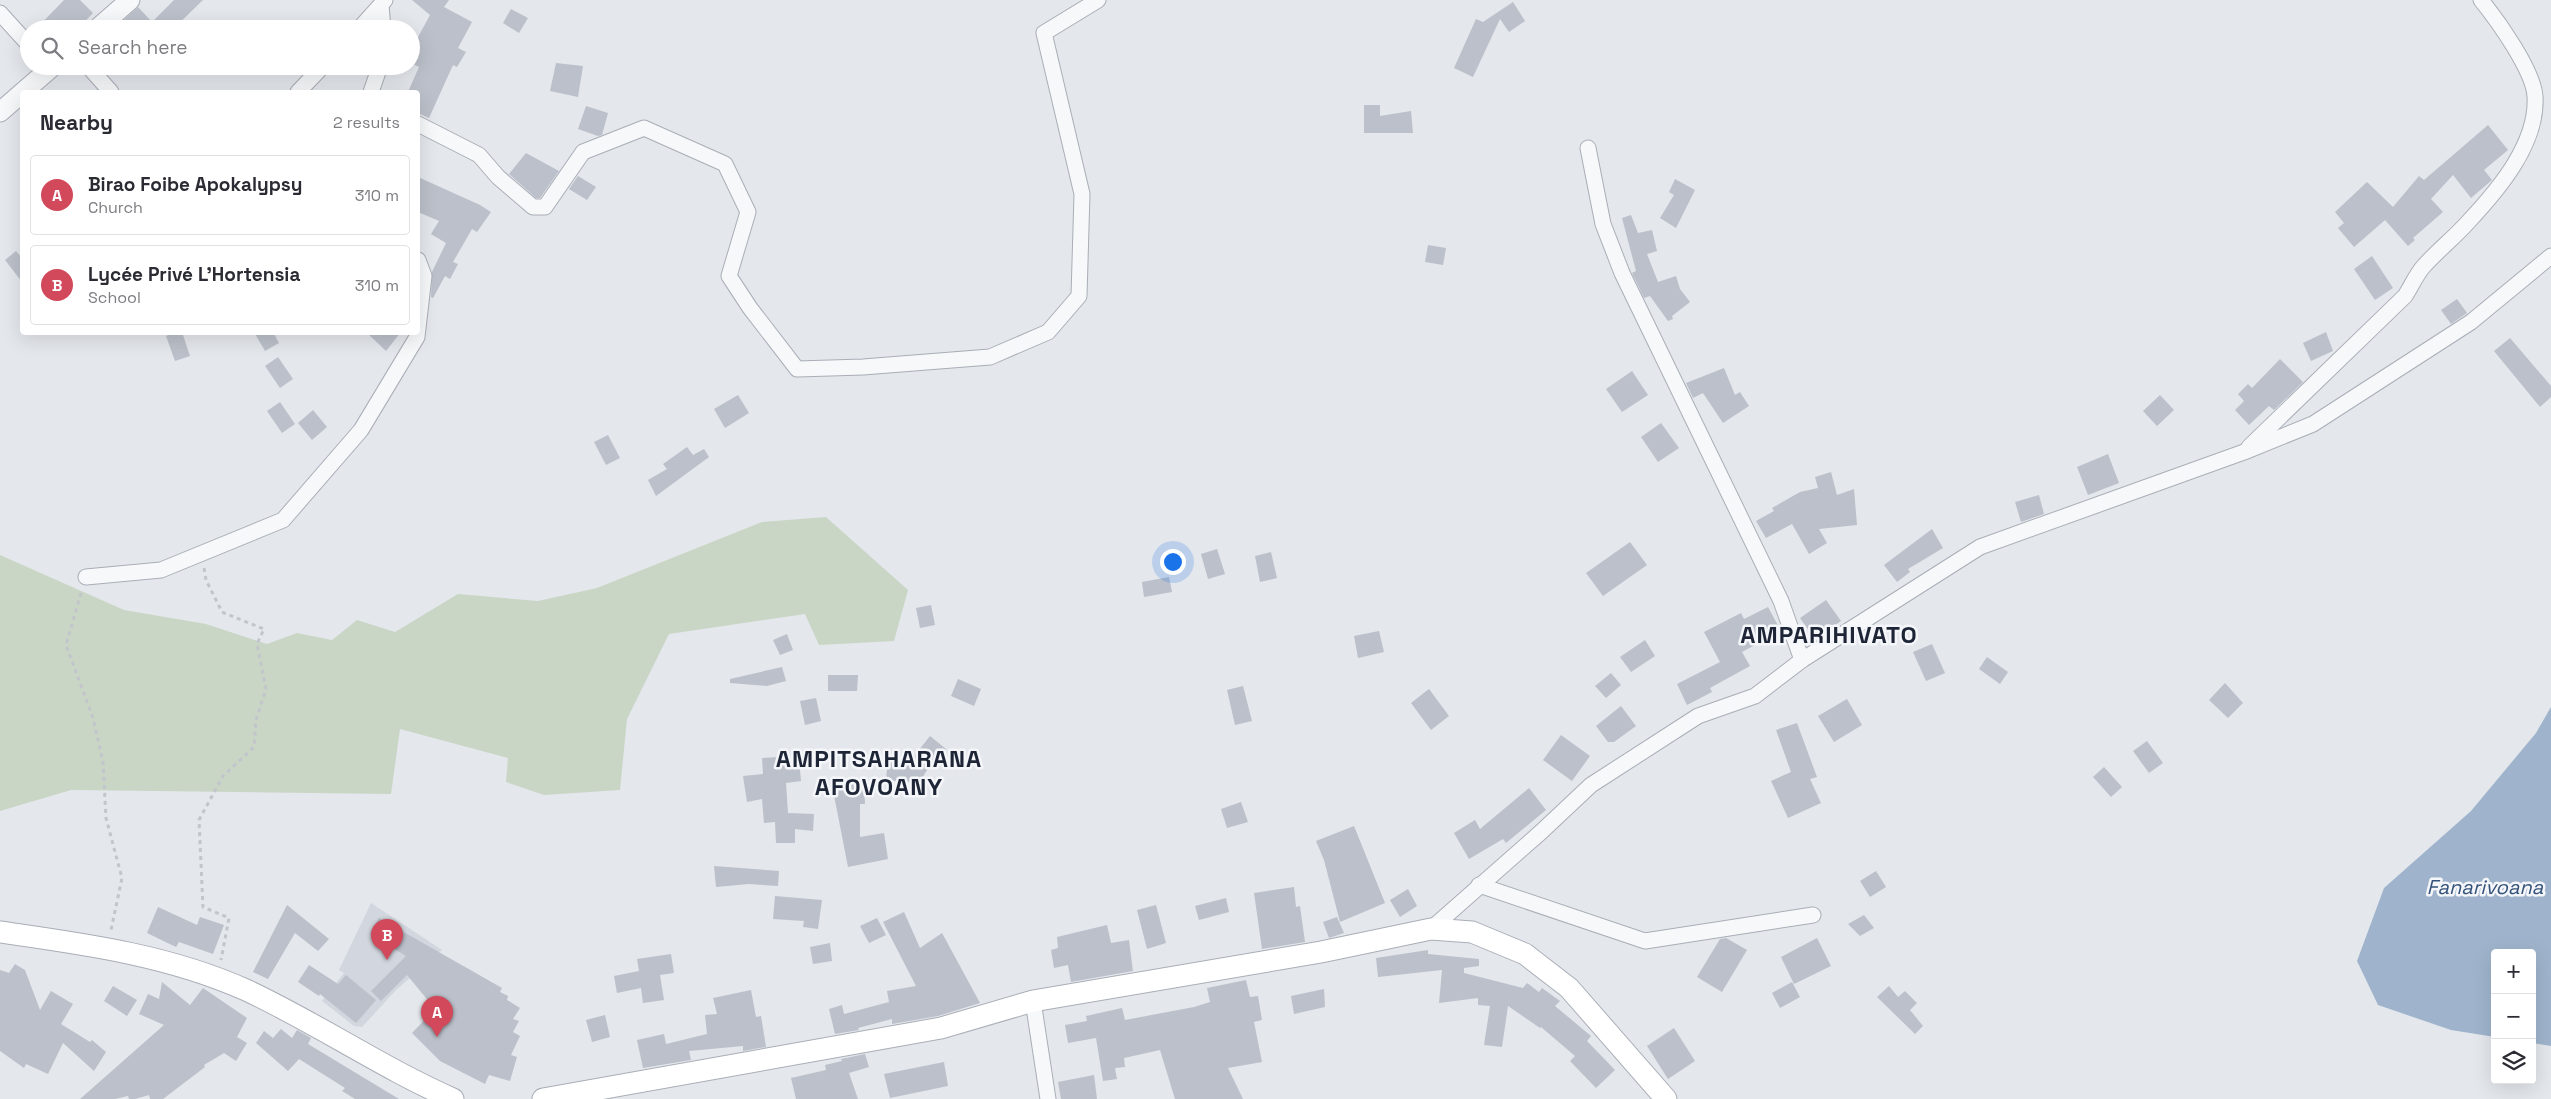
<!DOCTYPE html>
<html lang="en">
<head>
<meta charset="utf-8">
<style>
	body { margin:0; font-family:"Space Grotesk",sans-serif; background:#f7f7f7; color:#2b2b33 }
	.controls { position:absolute; right:15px; bottom:15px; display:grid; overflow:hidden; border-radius:5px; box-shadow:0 5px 20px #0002 }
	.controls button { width:45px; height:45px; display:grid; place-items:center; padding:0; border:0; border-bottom:1px solid #e1e1e2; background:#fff; color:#2b2b33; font:25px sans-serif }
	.you { position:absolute; left:1172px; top:561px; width:18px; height:18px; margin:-12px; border:4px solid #fff; border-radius:50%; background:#1a73e8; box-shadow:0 0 0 8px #1a73e833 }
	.badge { display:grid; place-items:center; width:32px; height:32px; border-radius:50%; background:#d1495b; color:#fff; font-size:16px; font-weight:700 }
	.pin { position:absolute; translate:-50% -41px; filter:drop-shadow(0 1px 2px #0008) }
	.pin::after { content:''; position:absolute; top:26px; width:18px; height:15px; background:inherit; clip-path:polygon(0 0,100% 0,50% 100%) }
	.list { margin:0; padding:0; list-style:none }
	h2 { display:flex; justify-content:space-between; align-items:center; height:65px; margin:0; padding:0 20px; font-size:21px }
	h2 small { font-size:16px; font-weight:400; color:#7c7c81 }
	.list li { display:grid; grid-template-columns:32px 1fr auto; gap:15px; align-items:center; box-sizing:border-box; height:80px; margin:0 10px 10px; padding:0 10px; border:1px solid #e1e1e2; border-radius:5px }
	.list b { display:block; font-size:19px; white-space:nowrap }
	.list p { margin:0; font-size:16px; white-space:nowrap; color:#7c7c81 }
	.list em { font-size:16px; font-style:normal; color:#7c7c81 }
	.icon { flex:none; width:28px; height:28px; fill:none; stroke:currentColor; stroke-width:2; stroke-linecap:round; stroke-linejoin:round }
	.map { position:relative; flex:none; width:2551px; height:1099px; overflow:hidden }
	.search { position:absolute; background:#fff; box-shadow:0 5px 20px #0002; left:20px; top:20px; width:400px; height:55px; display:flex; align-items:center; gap:12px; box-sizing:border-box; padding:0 18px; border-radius:28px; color:#7c7c81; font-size:19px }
	.panel { position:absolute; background:#fff; box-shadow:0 5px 20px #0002; left:20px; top:90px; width:400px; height:245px; border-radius:5px }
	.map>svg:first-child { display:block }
	.built { fill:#d2d6de }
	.green { fill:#c9d6c5 }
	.water { fill:#9fb4cc }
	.building { fill:#bbc0ca }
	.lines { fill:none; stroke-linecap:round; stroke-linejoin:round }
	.minor-casing { stroke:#a9aeb7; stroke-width:17 }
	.tertiary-casing { stroke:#a9aeb7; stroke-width:21 }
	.secondary-casing { stroke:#a9aeb7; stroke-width:23 }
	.path { stroke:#c2c5cb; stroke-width:3; stroke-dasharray:4 4; stroke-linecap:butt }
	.minor { stroke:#f7f8fa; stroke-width:15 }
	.tertiary { stroke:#f7f8fa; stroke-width:19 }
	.secondary { stroke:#fff; stroke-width:21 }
	.labels { text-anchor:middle; stroke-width:5; stroke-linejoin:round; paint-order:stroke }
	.water-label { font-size:20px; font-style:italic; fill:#34527a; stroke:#f4f6f9 }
	.district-label { font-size:24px; font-weight:bold; letter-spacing:1px; fill:#1d2536; stroke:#f4f6f9 }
</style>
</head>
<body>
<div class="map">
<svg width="2551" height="1099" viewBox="0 0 2551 1099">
	<rect width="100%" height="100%" fill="#e4e7ec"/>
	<path class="built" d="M371,903l71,47 -46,40 -34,37 -8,-1 -32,-25 22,-28 -5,-3z"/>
	<path class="green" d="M826,517l82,73 -14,51 -75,4 -14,-31 -136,20 -42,85 -7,71 -76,5 -38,-13 2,-24 -108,-29 -9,65 -320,-4 -71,21v-256l124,55 82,14 61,20 30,-11 35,7 25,-20 38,12 63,-38 80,7 59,-13 165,-66z"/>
	<path class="water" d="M2551,707v339l-19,-3v-90h-37v84l-44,-7 -73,-25 -21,-44 27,-73 87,-77 65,-78z"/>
	<g class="building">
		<path d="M64,0h16l13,13 -15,16h-42z"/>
		<path d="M174,0h29l-30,29h-59l24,-22 14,15z"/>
		<path d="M412,0h37l-5,7 28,15 -14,26 8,4 -9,15 -4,-2 -24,53 -11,-5v-21h-10l11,-25 -8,-4v-13l19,-35z"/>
		<path d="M1513,2l12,19 -16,11 -9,-13 -27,58 -19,-9 22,-49 7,3z"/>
		<path d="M511,9l17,9 -9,15 -16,-10z"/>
		<path d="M556,63l27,3 -5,31 -28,-6z"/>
		<path d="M1364,105h16v11l31,-5 2,22h-49z"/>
		<path d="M586,106l22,7 -6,22 -4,1 -20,-7z"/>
		<path d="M2488,125l20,25 -24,20 8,10 -21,18 -18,-23 -22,24 12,13 -30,26 2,2 -7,6 -23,-26 -31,27 -16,-19 6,-5 -9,-11 32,-30 26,25 26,-31 5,4z"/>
		<path d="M526,153l33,18 -19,27h-4l-27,-24z"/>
		<path d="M578,176l18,11 -9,13 -18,-11z"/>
		<path d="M418,177l62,28 11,7 -14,20 -5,-3 -19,33 5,2 -8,15 -5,-3 -12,22 -2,-1 1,-25 14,-29 -15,-9 8,-13 -21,-9z"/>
		<path d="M1675,179l20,11 -19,38 -16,-10 14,-23 -5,-3z"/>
		<path d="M1631,215l7,18 14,-3 5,21 -10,3 11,28 18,-6 4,13 10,13 -18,14 1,3 -5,2 -18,-25 -6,2 -12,-25 4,-2 -14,-53z"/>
		<path d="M1428,245l18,3 -3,17 -18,-3z"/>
		<path d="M16,251l6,7v24l-17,-22z"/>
		<path d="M2372,256l21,32 -18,12 -21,-31z"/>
		<path d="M2457,299l10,14 -16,11 -10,-14z"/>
		<path d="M175,332h7l8,24 -15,5 -9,-25z"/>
		<path d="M254,332h19l6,11 -14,8z"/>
		<path d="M366,332h35l-15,19z"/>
		<path d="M2326,332l7,19 -22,10 -8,-18z"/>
		<path d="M2510,338l41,48v11l-11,10 -46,-56z"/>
		<path d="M278,357l15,22 -13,9 -15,-22z"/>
		<path d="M2280,359l23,23 -29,28 -5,-4 -20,19 -14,-15 9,-9 -6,-7 10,-10 4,4z"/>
		<path d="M1724,368l11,27 5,-3 9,14 -26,17 -20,-30 -10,5 -7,-15z"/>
		<path d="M1632,371l16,24 -26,17 -16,-23z"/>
		<path d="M738,395l11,18 -24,15 -11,-19z"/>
		<path d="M2160,395l14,15 -17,16 -14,-15z"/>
		<path d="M280,402l15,22 -13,9 -15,-22z"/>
		<path d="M313,410l14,17 -15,13 -14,-17z"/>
		<path d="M1661,423l18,25 -21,14 -17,-25z"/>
		<path d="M608,435l12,23 -14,7 -12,-23z"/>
		<path d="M687,447l6,8 11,-6 5,8 -53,39 -8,-16 19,-11 -4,-5z"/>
		<path d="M2108,454l11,29 -31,12 -11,-28z"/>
		<path d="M1831,472l6,23 17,-6 3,36 -38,4 8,14 -18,11 -17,-30 -26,14 -10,-17 18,-10 -2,-3 28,-16 18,-4 -3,-11z"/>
		<path d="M2039,495l5,19 -23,8 -6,-20z"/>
		<path d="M1932,529l11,19 -35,21 2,3 -13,10 -13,-17z"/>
		<path d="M1630,542l17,23 -44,31 -17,-23z"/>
		<path d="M1217,549l8,25 -17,5 -7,-25z"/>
		<path d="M1271,552l6,26 -17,4 -5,-26z"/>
		<path d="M1169,577l3,15 -28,5 -2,-15z"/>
		<path d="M1826,600l15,21 -26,18 -15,-21z"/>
		<path d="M931,605l4,20 -15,3 -4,-20z"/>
		<path d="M1768,607l13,24 -39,21 8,14 -40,22 2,4 -25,13 -10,-21 43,-22 -16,-30 37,-19 3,6z"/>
		<path d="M1379,631l5,21 -26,6 -4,-22z"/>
		<path d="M787,634l6,16 -13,5 -7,-15z"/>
		<path d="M1645,640l10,16 -24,16 -11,-15z"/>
		<path d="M1932,644l13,29 -19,8 -13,-29z"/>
		<path d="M1987,657l21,15 -8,12 -21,-15z"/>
		<path d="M782,667l4,14 -19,5 -37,-3v-4z"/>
		<path d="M1611,673l10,12 -15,13 -11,-12z"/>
		<path d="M828,675h30l-1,16h-29z"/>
		<path d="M958,679l23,10 -7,17 -23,-10z"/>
		<path d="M2225,683l18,20 -15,15 -19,-18z"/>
		<path d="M1243,686l9,35 -17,4 -8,-35z"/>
		<path d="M1429,689l20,27 -18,14 -20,-27z"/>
		<path d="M816,698l5,23 -16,4 -5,-24z"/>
		<path d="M1847,699l15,26 -28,17 -16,-26z"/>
		<path d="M1621,706l15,20 -22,16h-6l-12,-16z"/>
		<path d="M1797,723l20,54 -7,2 11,24 -33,15 -17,-37 20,-9 -15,-42z"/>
		<path d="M1561,735l29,21 -18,25 -29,-21z"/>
		<path d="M930,736l16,13 -12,14 -2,-1 -13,21 -33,-3 2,-22 23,2z"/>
		<path d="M2147,741l16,22 -14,10 -16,-22z"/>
		<path d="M779,757l1,3 19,-1 2,22 -15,2 2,30 26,1 -1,17 -18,-2v14h-19l-1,-21 -11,1 -2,-24 -15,3 -4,-26 20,-2 -1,-16z"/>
		<path d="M2104,767l18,20 -11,10 -18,-20z"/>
		<path d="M864,784l1,20h-5v33l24,-4 4,26 -40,8 -16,-82z"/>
		<path d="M1529,788l17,22 -40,33 -3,-4 -34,20 -15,-26 21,-13 5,9z"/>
		<path d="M1241,802l7,20 -21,6 -6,-19z"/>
		<path d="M1354,826l31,77 -45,19 -16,-62 -8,-19z"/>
		<path d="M714,866l65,5 -1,15 -29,-2 -33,3z"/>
		<path d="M1876,871l10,16 -16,10 -10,-16z"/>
		<path d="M1294,887l2,20 4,-1 5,36 -43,7 -8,-56z"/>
		<path d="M1408,889l9,17 -17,11 -10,-17z"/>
		<path d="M775,896l47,4 -4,29 -15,-2 1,-6 -31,-2z"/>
		<path d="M1226,898l3,14 -30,8 -4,-14z"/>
		<path d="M287,905l42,34 -11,12 -23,-18 -27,46 -15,-7z"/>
		<path d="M1156,905l10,38 -19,6 -10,-39z"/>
		<path d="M158,907l39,18 3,-8 24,8 -11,29 -34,-12 -3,5 -29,-14z"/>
		<path d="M904,912l16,36 22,-15 38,70 -42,13 -46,8v-5l-34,9 1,2 -24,4 -6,-25 13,-4 2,9 45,-12 -2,-11 29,-5 -33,-64z"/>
		<path d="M1864,915l10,13 -14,8 -12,-12z"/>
		<path d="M1337,917l7,16 -15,5 -6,-16z"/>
		<path d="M379,918l123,70 -2,4 8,4 -1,4 13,8 -7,11 6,2 -6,11 7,4 -9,19 6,2 -7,24 -21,-6 -4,9 -45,-23 -28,-28 23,-24 -28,-34 -26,26 -10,-10 35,-35 -36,-22z"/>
		<path d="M877,918l9,17 -17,8 -9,-17z"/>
		<path d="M1107,925l4,18 18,-3 4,31 -62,11 -3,-17 -14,3 -3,-18 7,-2 -1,-11z"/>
		<path d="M1726,938l21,12 -25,42 -25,-15 23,-38z"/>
		<path d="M1817,938l14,28 -37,18 -13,-27z"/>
		<path d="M830,943l2,18 -19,3 -3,-17z"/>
		<path d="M1428,950v4l51,5v7l-15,2v5l59,15 4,-5 12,9 3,-4 18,13 -5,5 36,30 -4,5 28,29 -19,18 -26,-27 5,-5 -34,-29 -1,1 -32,-22 -6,41 -18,-2 6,-39 -12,-1v-7l-39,5 3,-33 -64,7 -2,-19z"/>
		<path d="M671,954l3,19 -14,2 4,25 -21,3 -2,-15 -24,5 -3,-17 25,-5 -2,-12z"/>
		<path d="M15,964l10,6 15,40 11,-19 22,13 -12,20 29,18 2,-2 14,12 -12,19 -31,-28 -15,31 -22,-10 -2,4 -24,-17v-81l9,3z"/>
		<path d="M309,965l29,19 8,-9 30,25 -20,23 -36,-29 -1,2 -21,-14z"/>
		<path d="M1246,980l4,17 8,-1 4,24 -8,2 8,40 -34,6 15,31h-68l-15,-49 -36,8 1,9 -10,1 2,11 -14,2 -7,-43 -28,5 -3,-18 22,-4 -1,-5 36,-8 3,12 69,-13 16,-5 -3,-14z"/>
		<path d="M162,982l28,23 13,-17 44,30 -10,19 10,6 -11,18 -12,-8 -20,12 1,2 -42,32h-13l-1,-4 -14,4h-6l-1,-3 -13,3h-35l84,-74 -25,-11 9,-20 11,5z"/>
		<path d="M1792,982l8,15 -20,11 -8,-15z"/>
		<path d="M113,986l24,14 -10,16 -23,-15z"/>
		<path d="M1889,986l9,11 7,-6 12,12 -7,7 13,16 -8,8 -38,-37z"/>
		<path d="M1324,989l1,18 -31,7 -3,-18z"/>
		<path d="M751,990l5,27 5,-1 5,31 -23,4v-5l-54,5 2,9 -48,8 -6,-28 27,-6 2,10 41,-10 -2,-19 12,-1 -4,-16z"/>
		<path d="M605,1015l5,22 -18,5 -6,-22z"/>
		<path d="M1674,1028l21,33 -27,18 -21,-33z"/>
		<path d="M281,1029l11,9 5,-8 14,8 -3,6 91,55h-44l-13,-8 3,-3 -46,-29 -11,12 -32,-28 8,-12 9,7z"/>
		<path d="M865,1054l4,13 -20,6 9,26h-62l-5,-21 35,-8 -1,-5 17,-4 -1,-2z"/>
		<path d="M944,1062l4,24 -58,12 -6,-24z"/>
		<path d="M1094,1075l3,24h-36l-3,-17z"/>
	</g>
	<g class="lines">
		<defs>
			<g id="minor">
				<path d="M381,5l2,24"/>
				<path d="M0,13l29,32"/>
				<path d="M359,29l26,-29"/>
				<path d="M88,66l23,26"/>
				<path d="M298,92l25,-26"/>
				<path d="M371,92l9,-26"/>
				<path d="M418,124l61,31 19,22 35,30h12l38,-55 61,-24 81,36 23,48 -19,64 21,32 47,61 66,-2 127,-10 58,-25 31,-36 3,-102 -38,-161 54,-33"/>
				<path d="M1588,148l15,76 19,49 159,328 21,59"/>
				<path d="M2249,447l156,-151c6,-9 11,-21 18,-29 14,-16 32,-30 46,-46 30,-32 69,-78 66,-125 -2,-26 -37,-75 -54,-96"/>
				<path d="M86,577l75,-7 122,-50 78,-90 56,-93 7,-61 -6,-16"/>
				<path d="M1479,885l166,56 168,-26"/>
				<path d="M1431,929l110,-97 50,-47 107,-69 57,-20 47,-36 178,-113 264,-95 69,-28 158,-102 80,-66"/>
				<path d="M1033,1001l15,98"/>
			</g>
			<g id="tertiary">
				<path d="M97,29l33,-29"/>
				<path d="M0,112l53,-46"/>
			</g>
			<g id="secondary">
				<path d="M0,932c84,12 168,23 246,58 71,33 136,78 207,109"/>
				<path d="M543,1099l398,-71 92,-27 288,-49 110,-23 41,3 53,22 44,34 97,111"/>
			</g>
		</defs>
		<use href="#minor" class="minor-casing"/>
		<use href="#tertiary" class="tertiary-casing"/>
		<use href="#secondary" class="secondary-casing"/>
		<g class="path">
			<path d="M204,568l2,12 16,32 42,17 -7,15 9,45 -10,31 -2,27 -31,29 -24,44 4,87 26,11 -8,42"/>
			<path d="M81,593l-15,52 27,73 10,44 3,56 16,60 -11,52"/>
		</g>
		<use href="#minor" class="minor"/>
		<use href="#tertiary" class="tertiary"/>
		<use href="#secondary" class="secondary"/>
	</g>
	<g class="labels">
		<g class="water-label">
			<text x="2485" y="894">Fanarivoana</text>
		</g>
		<g class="district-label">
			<text x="1829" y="643">AMPARIHIVATO</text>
			<text x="879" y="767">AMPITSAHARANA<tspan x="879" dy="28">AFOVOANY</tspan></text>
		</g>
	</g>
</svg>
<div class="controls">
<button>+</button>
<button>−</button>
<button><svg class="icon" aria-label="layers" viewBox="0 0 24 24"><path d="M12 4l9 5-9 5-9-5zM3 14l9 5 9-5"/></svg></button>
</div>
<div class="you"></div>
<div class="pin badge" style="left:437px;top:1037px">A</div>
<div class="pin badge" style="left:387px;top:960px">B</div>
<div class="search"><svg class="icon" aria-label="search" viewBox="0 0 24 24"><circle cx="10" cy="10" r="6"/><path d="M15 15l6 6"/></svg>Search here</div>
<section class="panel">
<h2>Nearby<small>2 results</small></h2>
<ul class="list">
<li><span class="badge">A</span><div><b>Birao Foibe Apokalypsy</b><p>Church</p></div><em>310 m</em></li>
<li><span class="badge">B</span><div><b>Lycée Privé L'Hortensia</b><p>School</p></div><em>310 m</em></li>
</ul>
</section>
</div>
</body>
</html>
